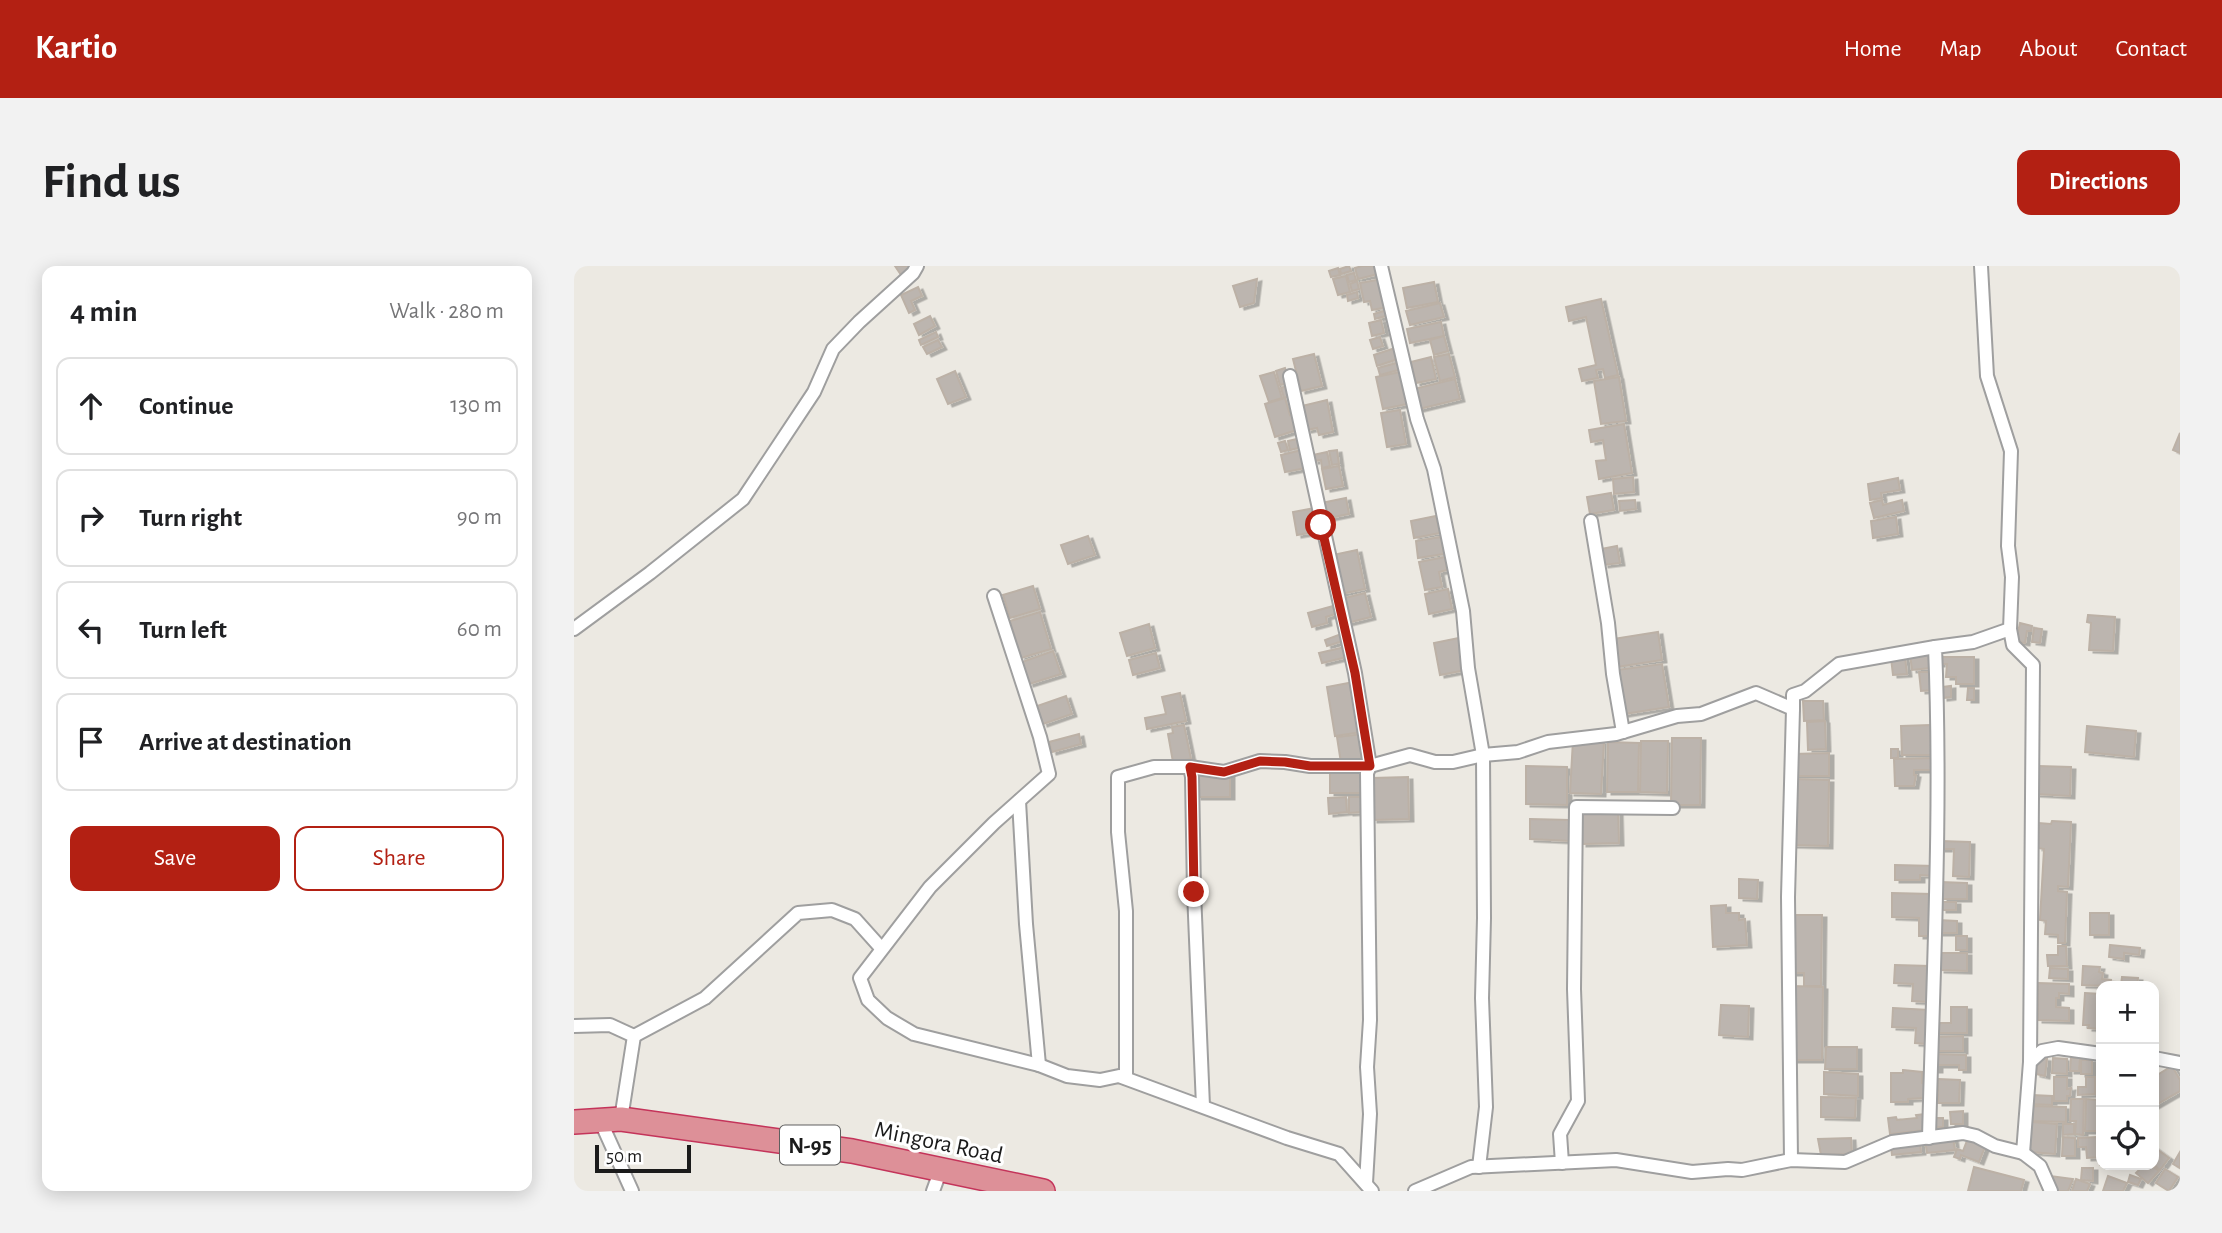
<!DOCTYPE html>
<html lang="en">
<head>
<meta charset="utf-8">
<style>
	body { margin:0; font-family:"Alegreya Sans",sans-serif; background:#f2f2f2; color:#202124 }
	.controls { position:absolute; right:21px; bottom:21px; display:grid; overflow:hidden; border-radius:14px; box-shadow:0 4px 18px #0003 }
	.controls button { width:63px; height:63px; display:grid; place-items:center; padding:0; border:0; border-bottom:2px solid #e0e0e0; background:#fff; color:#202124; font:35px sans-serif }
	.scale { position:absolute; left:21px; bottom:18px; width:96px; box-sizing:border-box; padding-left:7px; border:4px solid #1b1b1b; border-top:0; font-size:19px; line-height:24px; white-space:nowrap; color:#1b1b1b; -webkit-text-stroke:5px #fff; paint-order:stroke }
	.stop { position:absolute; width:21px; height:21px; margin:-16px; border:5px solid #b32013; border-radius:50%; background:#fff }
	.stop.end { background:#b32013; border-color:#fff; box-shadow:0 2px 7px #0008 }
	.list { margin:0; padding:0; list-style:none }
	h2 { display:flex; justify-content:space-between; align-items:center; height:91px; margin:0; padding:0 28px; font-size:30px }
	h2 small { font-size:23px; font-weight:400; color:#757577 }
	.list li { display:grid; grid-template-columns:46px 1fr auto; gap:21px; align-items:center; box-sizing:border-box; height:98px; margin:0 14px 14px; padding:0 14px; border:2px solid #e0e0e0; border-radius:14px }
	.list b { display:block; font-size:26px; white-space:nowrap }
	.list em { font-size:23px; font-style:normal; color:#757577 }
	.actions { display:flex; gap:14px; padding:21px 28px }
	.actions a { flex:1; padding:16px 0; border:2px solid #b32013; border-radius:14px; text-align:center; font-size:24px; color:#b32013 }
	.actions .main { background:#b32013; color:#fff }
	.icon { flex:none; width:38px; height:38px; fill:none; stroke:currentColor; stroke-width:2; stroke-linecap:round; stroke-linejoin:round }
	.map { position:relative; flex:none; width:1606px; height:925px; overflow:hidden; border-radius:14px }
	header { display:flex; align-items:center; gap:42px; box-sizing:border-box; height:98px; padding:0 35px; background:#b32013; color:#fff }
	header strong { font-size:33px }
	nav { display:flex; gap:38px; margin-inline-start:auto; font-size:24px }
	.intro { display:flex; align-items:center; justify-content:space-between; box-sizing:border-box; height:168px; padding:0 42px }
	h1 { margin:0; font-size:49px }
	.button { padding:18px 32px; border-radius:14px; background:#b32013; color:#fff; font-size:24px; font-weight:700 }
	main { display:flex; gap:42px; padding:0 42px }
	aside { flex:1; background:#fff; border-radius:14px; box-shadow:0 4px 18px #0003 }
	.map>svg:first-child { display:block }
	.building { fill:#bcb5af; stroke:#bcb1a6; stroke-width:2; filter:url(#shadow) }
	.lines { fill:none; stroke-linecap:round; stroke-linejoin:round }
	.street-casing { stroke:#9f9f9f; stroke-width:16 }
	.highway-casing { stroke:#c4345a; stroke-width:26 }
	.street { stroke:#fff; stroke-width:12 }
	.highway { stroke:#dd9098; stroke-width:23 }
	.route { stroke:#b32013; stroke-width:9 }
	.labels { text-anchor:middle; stroke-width:6; stroke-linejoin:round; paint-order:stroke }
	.shield { fill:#fff; stroke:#5f5f5f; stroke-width:2 }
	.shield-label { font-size:23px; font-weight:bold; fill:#1b1b1b }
	.street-label { font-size:24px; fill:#1b1b1b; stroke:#fff }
</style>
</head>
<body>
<header>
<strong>Kartio</strong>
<nav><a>Home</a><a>Map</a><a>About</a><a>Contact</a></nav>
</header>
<div class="intro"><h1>Find us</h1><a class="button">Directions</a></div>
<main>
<aside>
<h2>4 min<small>Walk · 280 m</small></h2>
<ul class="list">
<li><svg class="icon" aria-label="ahead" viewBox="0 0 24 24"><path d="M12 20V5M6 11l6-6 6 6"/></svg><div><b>Continue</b></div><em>130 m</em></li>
<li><svg class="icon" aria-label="right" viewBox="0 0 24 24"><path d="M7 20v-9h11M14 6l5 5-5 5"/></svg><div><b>Turn right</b></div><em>90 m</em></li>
<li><svg class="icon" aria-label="left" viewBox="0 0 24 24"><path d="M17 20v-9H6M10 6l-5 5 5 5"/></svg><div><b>Turn left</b></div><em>60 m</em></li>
<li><svg class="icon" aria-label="arrive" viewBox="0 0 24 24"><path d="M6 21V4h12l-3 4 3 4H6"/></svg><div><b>Arrive at destination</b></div></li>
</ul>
<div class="actions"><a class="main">Save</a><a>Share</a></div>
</aside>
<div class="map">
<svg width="1606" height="925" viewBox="0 0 1606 925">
	<defs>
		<filter id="shadow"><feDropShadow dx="4.5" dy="2.5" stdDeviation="0" flood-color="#0004"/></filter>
	</defs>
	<rect width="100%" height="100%" fill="#ece9e2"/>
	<g class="building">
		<path d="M321,0h20l-14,9z"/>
		<path d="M775,0l2,5 -10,3 -1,-5z"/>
		<path d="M788,0h14l2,8 -20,5 -3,-11z"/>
		<path d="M764,2l2,7 -9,2 -2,-6z"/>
		<path d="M780,7l2,7 -7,2 -2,-7z"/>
		<path d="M772,10l4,16 -12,3 -5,-16z"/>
		<path d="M683,13l-3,24 -14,4 -7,-21z"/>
		<path d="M808,13l6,28 -16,3 -2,-9 -6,1 -4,-19z"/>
		<path d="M783,15l2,8 -7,2 -2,-7z"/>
		<path d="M860,16l4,20 -31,6 -4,-20z"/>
		<path d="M344,21l4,9 -11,5 4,9 -6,3 -8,-18z"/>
		<path d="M783,26l1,6 -10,3 -1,-6z"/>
		<path d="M1027,33l17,76 -13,3 -2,-9 -7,1 2,8 -16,3 -3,-12 17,-4 -10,-48 -17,4 -3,-14z"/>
		<path d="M866,37l4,14 -34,8 -4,-14z"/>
		<path d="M813,44l2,5 -14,4 -1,-5z"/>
		<path d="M356,50l5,10 -16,9 -5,-11z"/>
		<path d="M807,54l3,13 -12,3 -3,-13z"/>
		<path d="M867,56l3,14 -34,7 -3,-14z"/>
		<path d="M362,66l2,5 -17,8 -2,-5z"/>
		<path d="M870,70l4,15 -14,4 -4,-15z"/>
		<path d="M806,71l3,9 -10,3 -3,-9z"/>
		<path d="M364,74l4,7 -15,7 -4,-7z"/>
		<path d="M821,82l3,11 -21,7 -3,-11z"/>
		<path d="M740,88l8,32 -21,5 -8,-32z"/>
		<path d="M875,88l6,23 -15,4 -6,-24z"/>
		<path d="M857,91l5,22 -20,4 -5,-21z"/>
		<path d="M826,96l2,7 -22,6 -2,-7z"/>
		<path d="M711,102l5,14 -10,3 -4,-14z"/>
		<path d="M381,105l11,26 -18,7 -11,-25z"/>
		<path d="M700,106l8,26 -13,4 -9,-26z"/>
		<path d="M826,106l7,32 -24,5 -7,-32z"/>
		<path d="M1045,111l7,44 -25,3 -7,-43z"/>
		<path d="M881,113l5,20 -41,10 -5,-20z"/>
		<path d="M715,119l3,10 -8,3 -3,-10z"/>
		<path d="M711,132l5,17 5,-1 5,15 -25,8 -10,-33z"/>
		<path d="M753,134l6,32 -14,3 -2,-7 -10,2 -5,-24z"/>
		<path d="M826,144l6,34 -19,3 -6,-34z"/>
		<path d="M1050,158l8,49 -33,6 -3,-18 10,-1 -3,-20 -12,2 -2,-12z"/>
		<path d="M1606,167v20l-7,-3z"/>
		<path d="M727,172l1,9 -12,3 -2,-9z"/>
		<path d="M711,175l3,9 -7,2 -3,-9z"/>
		<path d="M728,184l4,18 -21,4 -4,-17z"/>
		<path d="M763,184l2,14 -7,1 -3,-14z"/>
		<path d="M753,186l3,14 -8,2 -1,-8 -7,1 -1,-6z"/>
		<path d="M765,200l4,20 -17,3 -4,-20z"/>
		<path d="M1059,211l1,15 -20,2 -1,-15z"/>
		<path d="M1324,212l2,12 -19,3 1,5 -12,2 -2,-16z"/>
		<path d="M1037,227l3,17 -24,4 -3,-17z"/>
		<path d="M772,232l3,16 -25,5 -3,-16z"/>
		<path d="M1061,234l1,9 -16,2 -1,-10z"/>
		<path d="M1308,234l1,5 19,-5 2,11 -30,7 -4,-15z"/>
		<path d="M741,242l5,23 -23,4 -4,-23z"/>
		<path d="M862,250l4,17 -26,5 -3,-17z"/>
		<path d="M1322,251l2,17 -25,4 -2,-17z"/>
		<path d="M514,270l7,19 -27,9 -7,-19z"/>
		<path d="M867,271l3,17 -26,4 -2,-17z"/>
		<path d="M1043,280l3,17 -16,2 -3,-16z"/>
		<path d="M783,284l8,39 -24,5 -8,-39z"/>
		<path d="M871,291l2,13 -8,2 3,15 -17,3 -6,-28z"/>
		<path d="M459,320l7,23 -30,9 -7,-23z"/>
		<path d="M874,323l4,20 -23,5 -4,-20z"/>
		<path d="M791,327l6,24 -24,6 -6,-24z"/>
		<path d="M759,340l2,8 -9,3 1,6 -15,4 -4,-14z"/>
		<path d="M466,346l11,37 -30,9 -11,-37z"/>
		<path d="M1514,349l27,2 -2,34 -24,-1 2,-27 -4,-1z"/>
		<path d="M1446,357l12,3 -1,5h-4l-2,12 -9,-1z"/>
		<path d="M575,358l6,24 -28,8 -7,-23z"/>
		<path d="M1460,362l8,1 -2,14 -8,-1z"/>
		<path d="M1084,366l4,28 -45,7 -4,-28z"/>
		<path d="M767,368l2,7 -16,5 -2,-6z"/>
		<path d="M885,372l7,32 -26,5 -6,-32z"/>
		<path d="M771,381l2,10 -25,6 -3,-10z"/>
		<path d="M479,385l8,23 -32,10 -7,-22z"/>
		<path d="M582,387l4,15 -27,7 -4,-15z"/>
		<path d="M1354,387l2,15 -18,2 -2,-15z"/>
		<path d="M1331,391l2,17 -14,1 -2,-17z"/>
		<path d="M1365,391h35v27h-18v-7h-10l1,-13h-8z"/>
		<path d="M1088,398l7,43 -45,7 -7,-44z"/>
		<path d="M1345,406h13l1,18 -12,1z"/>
		<path d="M780,416l8,50 -27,4 -8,-49z"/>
		<path d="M1377,420v11l-8,1v-11z"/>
		<path d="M1394,422h6v12h-7z"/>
		<path d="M606,427l6,28 -39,8 -2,-11 21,-4 -4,-17z"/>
		<path d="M492,430l6,18 -29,10 -6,-18z"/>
		<path d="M1229,435h20l1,19 -20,1z"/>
		<path d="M1251,455l1,28 -18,1 -1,-28z"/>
		<path d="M610,459l7,34 -18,3 -5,-28 5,-1 -1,-6z"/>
		<path d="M1356,459l1,30h-29l-1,-29z"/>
		<path d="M1513,460l49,5 -2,26 -49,-5z"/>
		<path d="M505,468l2,10 -29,8 -3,-10z"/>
		<path d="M789,468l4,29h-26l-4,-26z"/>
		<path d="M1098,472h29l-1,67h-29z"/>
		<path d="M999,474l31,2 -3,52 -31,-1z"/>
		<path d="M1067,475h27l-1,52 -27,-1z"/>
		<path d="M1034,476l31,1 -1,49h-31z"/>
		<rect x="1317" y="483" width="7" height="9"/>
		<path d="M1255,487v23h-36v-22z"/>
		<path d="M1358,492v12h-18v5h2l-2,11h-19l-1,-27z"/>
		<path d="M952,500l41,1v38l-41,-1z"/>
		<path d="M1464,500l33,1 -1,29 -34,-2z"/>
		<path d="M623,506l33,1v24h-33z"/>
		<rect x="756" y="506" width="31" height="21"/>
		<path d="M834,511l1,42 -36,1 -1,-42z"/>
		<path d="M1219,513l36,1 -1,66 -36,-1z"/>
		<path d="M772,531l1,15 -18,2 -1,-16z"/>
		<path d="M775,531h14v15l-14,1z"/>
		<path d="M1044,543l1,34 -37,1 -1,-33z"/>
		<path d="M956,553l40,1 1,21 -41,-2z"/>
		<path d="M1478,555l19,1 -3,65 -10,-1v5l9,1 -2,51h-7v-8l-13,-1 1,-13 -6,-1 4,-71 -6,-1 1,-25 12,1z"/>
		<path d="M1367,575l29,1 -1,35 -16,-1 1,-27h-13z"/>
		<path d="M1321,599l40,1v10l-15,-1v5h-25z"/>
		<path d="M1165,613l19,1 -1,19 -18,-1z"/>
		<path d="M1366,616l27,1v16h-24v-10h-3z"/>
		<path d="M1318,627l40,1 -1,42h-12v-18l-27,-1z"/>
		<rect x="1368" y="636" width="14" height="8"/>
		<path d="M1152,639v8h13v7l6,-1 2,26 -34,2 -2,-41z"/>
		<rect x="1516" y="647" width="19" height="22"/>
		<path d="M1218,649h30l-1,71h-17v-13h-13z"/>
		<path d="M1364,654l19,1v12h-20z"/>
		<rect x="1382" y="670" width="11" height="14"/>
		<path d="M1536,679l30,3 -1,7 -15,-2v6l-15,-2z"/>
		<path d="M1484,680h8l1,20h-19l-1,-11h11z"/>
		<path d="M1367,687h26v18l-27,-1z"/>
		<path d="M1321,699l35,1 -1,36 -17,-1 1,-17 -19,-1z"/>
		<path d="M1509,700l17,1 -1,5 4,1 -1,6 9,1 -1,6 -28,-1z"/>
		<path d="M1476,702l18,1v10l-19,-1z"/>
		<path d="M1548,711l16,1 -1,8 -16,-1z"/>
		<path d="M1464,717l31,1v10l-10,-1v5h-3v9l13,1v13l-31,-1z"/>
		<path d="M1218,720l31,1 -1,73h-30z"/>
		<path d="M1511,727l16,1v14l-3,-1 -1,8 4,1v13l-13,-1 1,-3h-6z"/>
		<path d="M1147,739l28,1 -1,31 -29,-2z"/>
		<path d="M1377,741h16v26h-34v-10h18z"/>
		<path d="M1319,742l36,2 -2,34 -12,-1 1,-15 -24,-1z"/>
		<path d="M1389,770v15h-29l-1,-14z"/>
		<path d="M1252,781h31v22h-32z"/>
		<path d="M1359,788l33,1v15h-7v-5h-21v5h-5z"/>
		<path d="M1464,792l9,1 -2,17 -9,-2z"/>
		<path d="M1479,792l14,1v15l-15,-1z"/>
		<path d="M1497,792h9l-1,13h-9z"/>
		<rect x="1507" y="794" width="11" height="14"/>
		<path d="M1598,800l8,14v11l-26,15v-29z"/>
		<path d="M1329,804l19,2v11h3v15l-17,1v3h-17v-29h12z"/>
		<path d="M1250,806l34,2v22l-34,-2z"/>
		<path d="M1480,811h13v12l4,-1 -1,8h-3v5h-13z"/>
		<path d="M1512,811h9v17l-17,1v-8h8z"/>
		<path d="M1364,813l22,1 -1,23h-21z"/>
		<path d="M1458,829l20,1v9l-21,-1z"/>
		<path d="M1247,831l35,1 -1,20 -34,-1z"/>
		<path d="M1497,833h13l-1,36 -8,-1 1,-13h-6z"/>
		<path d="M1512,833l13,1 -2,31h-12z"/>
		<path d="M1459,840l33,1v15l-33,-1z"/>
		<path d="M1389,845v13h-12l-1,-12z"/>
		<path d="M1350,848l1,16 -35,4 -2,-16 8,-1 1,3 20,-2 -1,-3z"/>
		<path d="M1357,852h12v9h-11z"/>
		<path d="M1458,856l25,2 -2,30 -25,-2z"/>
		<path d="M1489,858h11v10l-11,1z"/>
		<path d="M1379,871l2,13 -28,3 -2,-13z"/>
		<path d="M1489,871l12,1v18h-13z"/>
		<path d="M1523,871v11l4,-1v18h14h-15v-8l-13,1 -1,-11h-8v-9z"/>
		<path d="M1277,872l1,16 -31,1 -3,-16z"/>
		<path d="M1394,872l18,6 -7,18 -18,-7 -1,4 -6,-2 3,-8 6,2z"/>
		<path d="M1346,876l1,10 -29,3 -1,-10z"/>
		<path d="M1580,881l15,11 -9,12 -6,-5z"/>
		<path d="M1606,886v16l-7,-4z"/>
		<path d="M1577,899l8,6 -11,12 -12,-10 4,-4 -4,-3z"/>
		<path d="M1400,901l50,13 -3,11h-53z"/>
		<path d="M1508,902h11v13l-12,-1z"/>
		<path d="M1591,903l13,8 -9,14 -13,-8z"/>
		<path d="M1556,909l11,4 -3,6 -10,-3z"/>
		<path d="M1476,910l23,3 -5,12h-14z"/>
		<path d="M1534,910l19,7 -4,8h-20z"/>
		<path d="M1502,913l14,5 -3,7h-15z"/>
	</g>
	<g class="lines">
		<defs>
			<g id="street">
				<path d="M807,0l36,153 17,50 29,142 5,57 15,87 1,163 -2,80 4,109 -7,60"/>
				<path d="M716,110l65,297 15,93 -3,7 3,247 -3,47 3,47 -4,69"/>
				<path d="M1017,255l17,102 5,51 10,58"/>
				<path d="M420,330l46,141 9,37 -55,49 -64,64 -70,91 8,22 19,18 27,16 125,31 28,11 33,4 19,-4 168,62 52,16 33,37"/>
				<path d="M0,363l76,-56 93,-74 71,-107 19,-43 26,-27 54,-49 4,-7"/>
				<path d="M1436,363l3,16 20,20 -3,397"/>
				<path d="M1219,443v-14l12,-4 34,-27 96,-17"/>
				<path d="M616,501l34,5 36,-11 25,1 25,4h60l40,-11 25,7h18l30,-7 35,-3 30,-10 68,-8 61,-18 24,-2 55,-21 37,16 -5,188 3,263"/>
				<path d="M445,535l7,123 13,141"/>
				<path d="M0,760l36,-1 24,11 -13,83"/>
				<path d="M60,770l71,-38 93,-85 34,-3 23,9 26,29"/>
				<path d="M1580,792l26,5"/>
				<path d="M552,812v-167l-8,-79v-55l36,-10h36l2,10 2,115 9,214"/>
				<path d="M26,854l32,71"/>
				<path d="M1355,872c4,-164 13,-327 6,-491l38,-5 37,-13 2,-52 -4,-31 3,-95 -24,-75 -6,-110"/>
				<path d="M1449,887l17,13 11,25"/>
				<path d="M988,897l-2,-29 18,-33 -4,-112 2,-182 97,1"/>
				<path d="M359,925l8,-22"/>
				<path d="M841,925l56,-24 145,-7 76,12 36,-3 14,1 49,-10 54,2 47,-20 71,-9 13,3 19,10 28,7 7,-91 12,-11 16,-3 43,6"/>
			</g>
			<path id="highway" d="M0,856l47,-3 231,32 191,40"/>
		</defs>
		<use href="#street" class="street-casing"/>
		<use href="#highway" class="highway-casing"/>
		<use href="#street" class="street"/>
		<use href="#highway" class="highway"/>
	</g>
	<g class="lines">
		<path class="route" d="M620,626l-2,-115 -2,-10 34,5 36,-11 25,1 25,4h60l-15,-93 -34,-148"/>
	</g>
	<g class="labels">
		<rect class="shield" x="206" y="859.5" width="60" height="39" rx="5"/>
		<g class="shield-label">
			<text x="236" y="887">N-95</text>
		</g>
		<g class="street-label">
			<text transform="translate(365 876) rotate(12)" y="8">Mingora Road</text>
		</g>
	</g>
</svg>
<div class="controls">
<button>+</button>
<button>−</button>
<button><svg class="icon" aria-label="locate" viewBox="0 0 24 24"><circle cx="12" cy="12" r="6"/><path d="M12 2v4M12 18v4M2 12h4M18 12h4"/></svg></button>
</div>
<div class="scale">50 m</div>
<div class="stop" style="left:747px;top:259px"></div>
<div class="stop end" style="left:620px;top:626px"></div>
</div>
</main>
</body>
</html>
